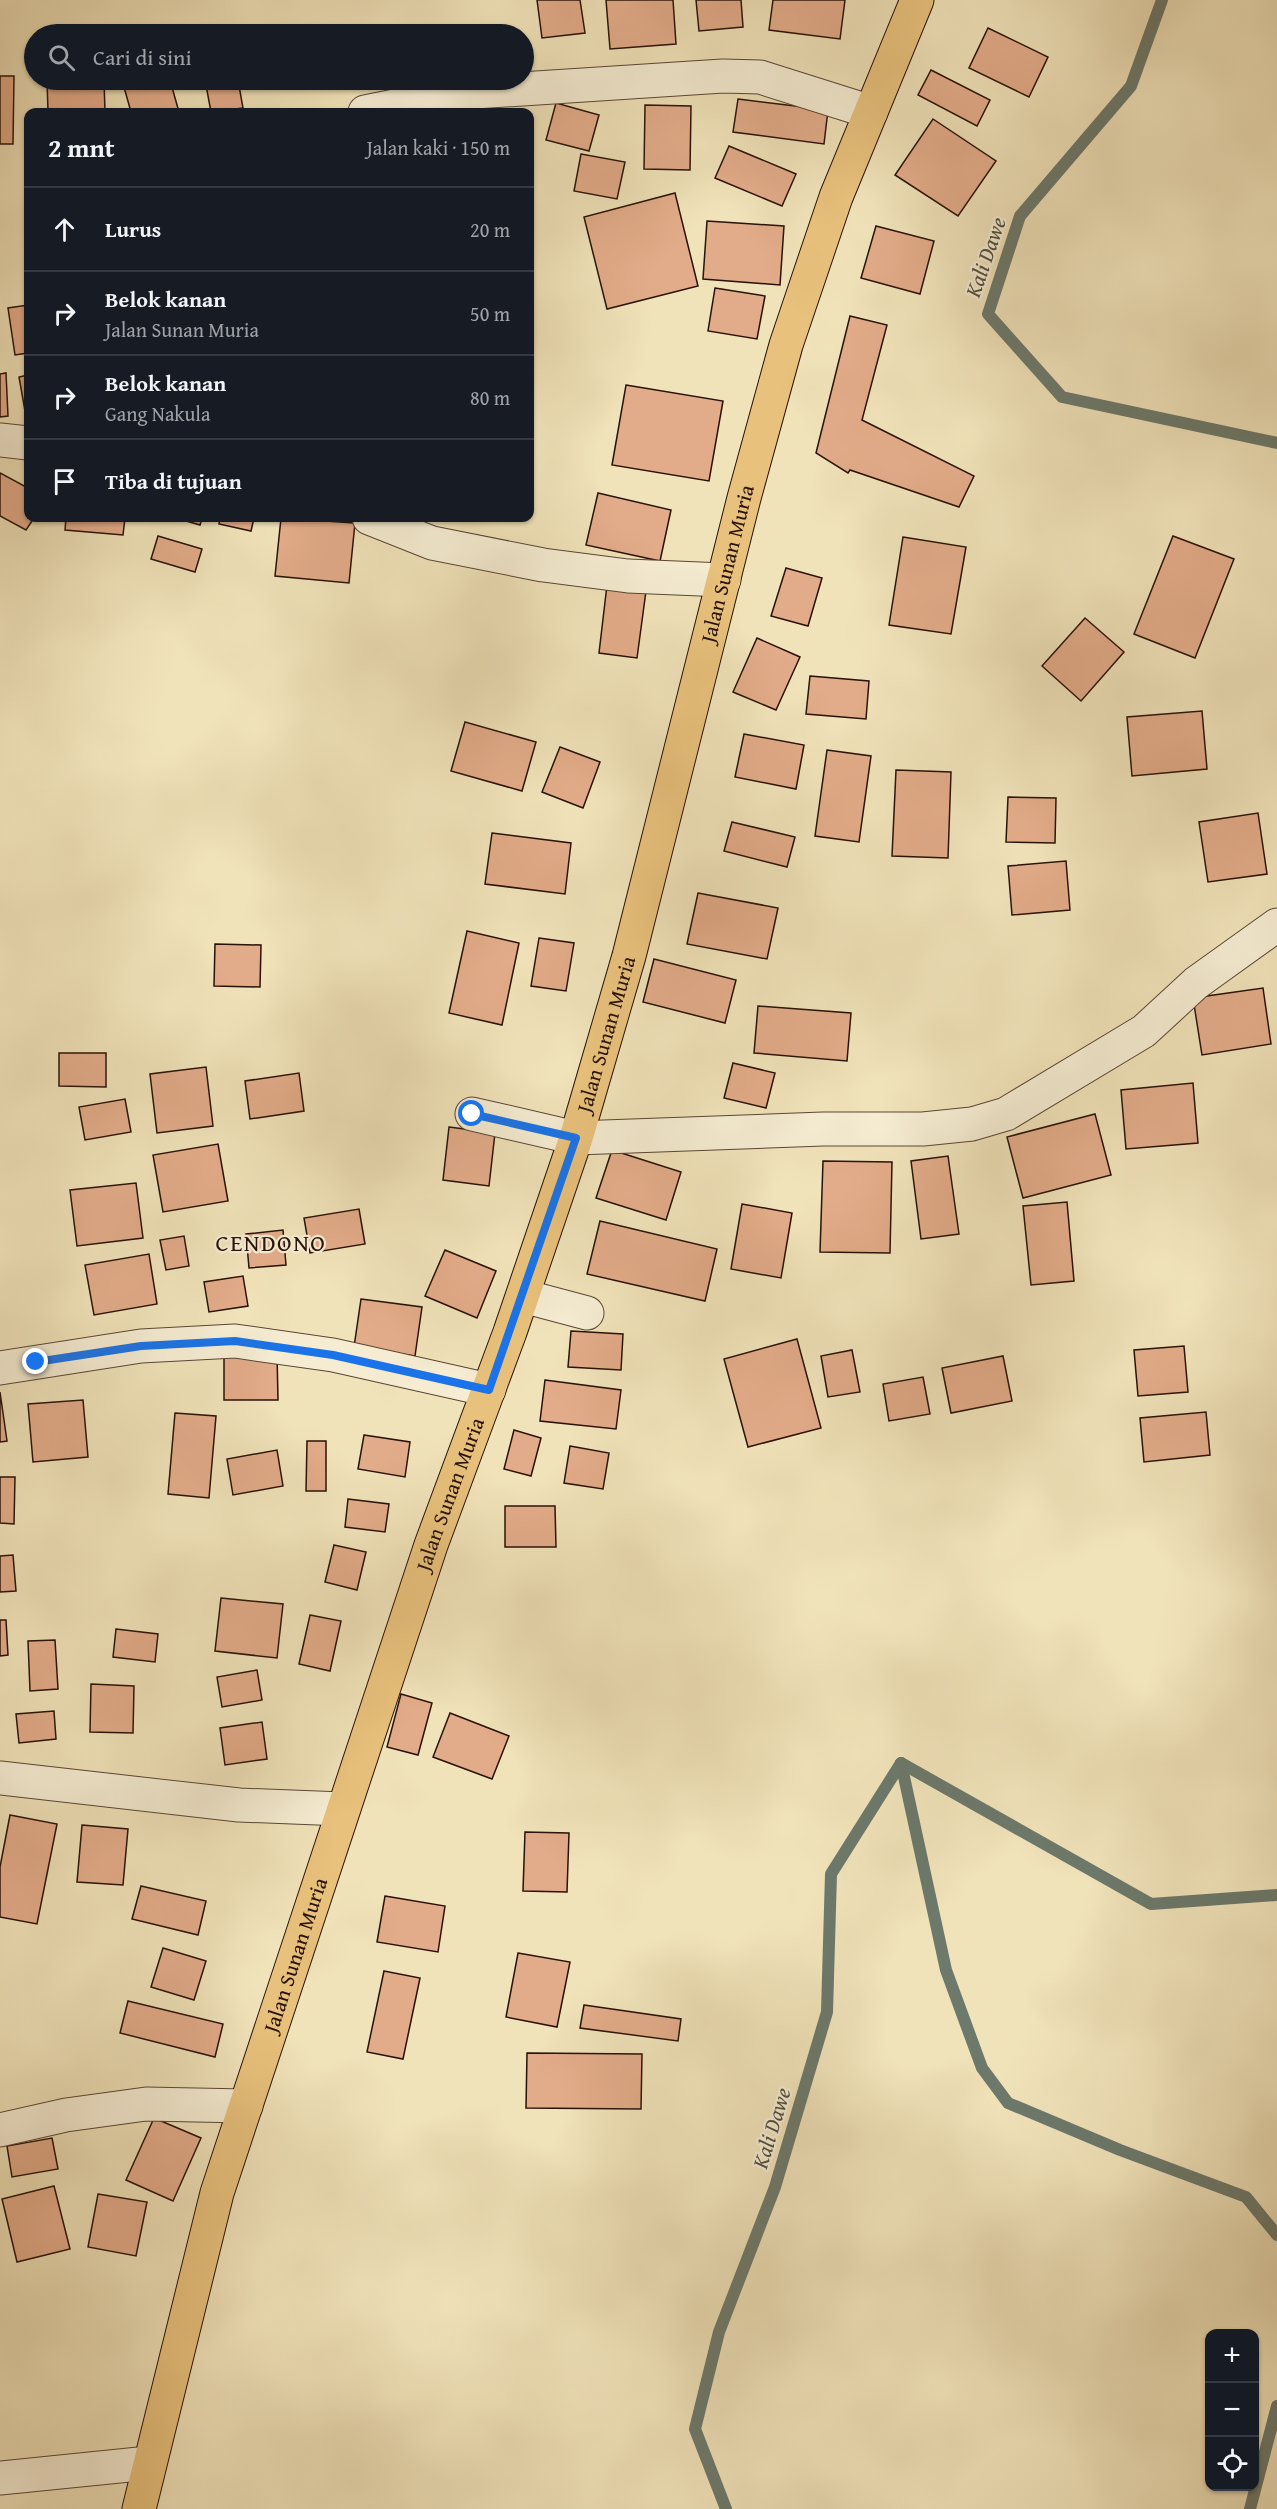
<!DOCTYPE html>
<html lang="id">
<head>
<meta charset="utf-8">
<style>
	body { margin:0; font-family:"Gentium Book Plus",serif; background:#242831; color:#f1f3f6 }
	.controls { position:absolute; right:18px; bottom:18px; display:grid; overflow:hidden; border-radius:12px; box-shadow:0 2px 4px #0004 }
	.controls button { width:54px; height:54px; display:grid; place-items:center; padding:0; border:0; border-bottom:2px solid #363941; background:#171b24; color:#f1f3f6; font:30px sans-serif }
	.stop { position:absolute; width:18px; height:18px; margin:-14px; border:4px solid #1a73e8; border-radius:50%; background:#fff }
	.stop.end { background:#1a73e8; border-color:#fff; box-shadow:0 2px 6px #0008 }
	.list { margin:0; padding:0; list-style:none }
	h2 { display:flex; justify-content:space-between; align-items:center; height:78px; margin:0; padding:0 24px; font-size:26px }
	h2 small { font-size:20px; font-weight:400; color:#9ea1a6 }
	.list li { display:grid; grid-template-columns:39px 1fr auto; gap:18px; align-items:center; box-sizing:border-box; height:84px; padding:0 24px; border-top:2px solid #363941 }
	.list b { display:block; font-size:22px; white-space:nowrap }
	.list p { margin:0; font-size:20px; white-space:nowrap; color:#9ea1a6 }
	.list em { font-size:20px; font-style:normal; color:#9ea1a6 }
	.icon { flex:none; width:33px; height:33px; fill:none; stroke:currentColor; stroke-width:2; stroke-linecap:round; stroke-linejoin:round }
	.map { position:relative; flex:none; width:1277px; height:2509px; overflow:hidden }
	.search { position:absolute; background:#171b24; box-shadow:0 2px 4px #0004; left:24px; top:24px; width:510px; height:66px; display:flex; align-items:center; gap:15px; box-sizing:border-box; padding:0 21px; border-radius:33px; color:#9ea1a6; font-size:22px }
	.panel { position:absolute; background:#171b24; box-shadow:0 2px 4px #0004; left:24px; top:108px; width:510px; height:414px; border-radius:12px }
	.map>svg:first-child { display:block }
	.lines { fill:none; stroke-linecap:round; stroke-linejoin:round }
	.stream { stroke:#6c796b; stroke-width:12 }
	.building { fill:#e2ab89; stroke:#281207; stroke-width:1.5 }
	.minor-casing { stroke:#5a4634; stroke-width:35 }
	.primary-casing { stroke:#281207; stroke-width:35 }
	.minor { stroke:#f5ecd2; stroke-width:33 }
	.primary { stroke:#e8c17c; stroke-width:33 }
	.route { stroke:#1a73e8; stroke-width:8 }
	.labels { text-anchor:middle; stroke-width:4.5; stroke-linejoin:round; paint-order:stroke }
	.street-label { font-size:21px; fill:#281207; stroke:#f5ecd2 }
	.water-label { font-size:22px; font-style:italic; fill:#504e41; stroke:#f5ecd2 }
	.quarter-label { font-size:24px; letter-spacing:1.5px; fill:#281207; stroke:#f5ecd2 }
</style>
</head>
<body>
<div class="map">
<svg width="1277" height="2509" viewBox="0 0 1277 2509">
	<rect width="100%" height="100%" fill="#f0e2b9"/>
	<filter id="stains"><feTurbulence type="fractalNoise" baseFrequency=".00333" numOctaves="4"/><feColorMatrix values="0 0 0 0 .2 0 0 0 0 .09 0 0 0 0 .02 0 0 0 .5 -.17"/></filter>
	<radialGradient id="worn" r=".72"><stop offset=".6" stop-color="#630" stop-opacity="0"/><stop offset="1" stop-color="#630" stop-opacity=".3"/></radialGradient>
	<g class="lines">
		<g class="stream">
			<path d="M1162,0l-31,86 -111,130 -32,98 74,83 215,46"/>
			<path d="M901,1763l45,207 36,98 26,35 112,47 126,47 31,38"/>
			<path d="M901,1763l250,141 126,-9"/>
			<path d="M726,2509l-31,-80 24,-97 56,-145 52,-175 4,-138 70,-111"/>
			<path d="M1250,2509l27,-103"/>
		</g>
	</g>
	<g class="building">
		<path d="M537,0h43l5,33 -43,5z"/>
		<path d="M606,0h67l3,44 -66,5z"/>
		<path d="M696,0h45l2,27 -44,4z"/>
		<path d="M773,0h72l-5,39 -71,-9z"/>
		<path d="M988,28l60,29 -19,40 -60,-29z"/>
		<path d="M931,70l59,30 -13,26 -59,-31z"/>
		<path d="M0,76h14l-1,68h-13z"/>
		<path d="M47,80h57l1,32h-57z"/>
		<path d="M122,80h48l9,32h-48z"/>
		<path d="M205,80h33l5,28 -32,4z"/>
		<path d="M738,99l90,11 -4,34 -91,-12z"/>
		<path d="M556,103l43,12 -10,36 -43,-11z"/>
		<path d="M645,105l46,1 -1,64 -46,-1z"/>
		<path d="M933,119l63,42 -38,55 -63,-41z"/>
		<path d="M729,146l67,28 -14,32 -67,-28z"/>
		<path d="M581,154l44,8 -8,37 -43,-8z"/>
		<path d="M675,193l23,93 -91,23 -23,-92z"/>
		<path d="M707,221l77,5 -4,59 -77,-6z"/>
		<path d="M876,226l58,15 -14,53 -59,-16z"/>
		<path d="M715,288l50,8 -8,43 -49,-8z"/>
		<path d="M28,305v48l-13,2 -7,-47z"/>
		<path d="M850,316l37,9 -25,95 112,56 -15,31 -109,-37 -2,3 -32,-20z"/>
		<path d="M6,373l2,43 -8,1v-43z"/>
		<path d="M28,375v36h-3l-6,-34z"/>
		<path d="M626,385l97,16 -14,80 -97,-16z"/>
		<path d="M0,473l28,15v30h6l-8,12 -26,-14z"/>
		<path d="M598,493l73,17 -11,51 -74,-16z"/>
		<path d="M66,518h59l-2,17 -58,-5z"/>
		<path d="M176,518h26l-2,7z"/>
		<path d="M220,518h34l-3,13 -32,-7z"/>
		<path d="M281,518l74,5 -6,60 -74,-7z"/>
		<path d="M158,536l44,13 -7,23 -44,-13z"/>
		<path d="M1173,536l61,23 -39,99 -61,-24z"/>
		<path d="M903,537l63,10 -15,87 -62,-9z"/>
		<path d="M786,568l36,10 -14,48 -37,-10z"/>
		<path d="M607,585l39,6 -9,67 -38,-5z"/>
		<path d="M1085,618l39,34 -43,49 -39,-35z"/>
		<path d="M757,638l43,19 -24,53 -43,-18z"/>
		<path d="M810,676l59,5 -3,38 -60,-5z"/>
		<path d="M1202,711l5,58 -75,7 -5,-59z"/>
		<path d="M465,722l71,20 -14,49 -71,-20z"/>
		<path d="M744,734l60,11 -8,44 -61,-12z"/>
		<path d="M560,747l40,15 -17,46 -41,-16z"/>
		<path d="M827,750l44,6 -12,86 -44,-6z"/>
		<path d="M896,770l55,2 -3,86 -56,-2z"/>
		<path d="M1008,797l48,1 -1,45 -49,-1z"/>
		<path d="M1258,813l9,61 -59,8 -9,-60z"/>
		<path d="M732,822l63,15 -8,30 -63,-16z"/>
		<path d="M492,833l79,10 -6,51 -80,-10z"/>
		<path d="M1066,861l4,49 -58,5 -4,-49z"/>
		<path d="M698,893l80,15 -11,51 -80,-15z"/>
		<path d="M467,931l52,12 -17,82 -53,-12z"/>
		<path d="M539,938l35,5 -8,48 -35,-5z"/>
		<path d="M215,944l46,1 -1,42 -46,-1z"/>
		<path d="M654,959l82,21 -11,43 -82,-21z"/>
		<path d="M1263,988l8,56 -69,11 -9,-57z"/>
		<path d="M758,1006l93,7 -4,48 -93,-8z"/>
		<path d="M59,1053h47v34l-47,-1z"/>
		<path d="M733,1063l42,10 -9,35 -42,-10z"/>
		<path d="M206,1067l7,59 -56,7 -7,-59z"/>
		<path d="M299,1073l5,38 -54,8 -5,-38z"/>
		<path d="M1193,1083l5,60 -72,6 -5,-59z"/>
		<path d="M125,1099l6,33 -46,8 -6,-33z"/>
		<path d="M1095,1114l16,61 -88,23 -16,-61z"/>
		<path d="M449,1127l46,6 -6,53 -46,-6z"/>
		<path d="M218,1144l10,57 -65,11 -10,-57z"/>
		<path d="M612,1150l69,22 -15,48 -70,-22z"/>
		<path d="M948,1156l11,78 -38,5 -10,-78z"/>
		<path d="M823,1161l69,1 -2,91 -70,-1z"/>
		<path d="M136,1183l7,55 -66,8 -7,-56z"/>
		<path d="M1067,1202l7,79 -43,4 -8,-79z"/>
		<path d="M742,1204l50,9 -11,65 -50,-9z"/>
		<path d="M359,1209l6,35 -55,9 -6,-35z"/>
		<path d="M600,1221l117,28 -12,52 -118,-27z"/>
		<path d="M283,1230l3,35 -37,3 -3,-34z"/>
		<path d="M184,1236l5,30 -23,4 -6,-30z"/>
		<path d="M445,1250l51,21 -19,47 -52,-22z"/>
		<path d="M149,1254l8,50 -63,11 -9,-50z"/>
		<path d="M243,1276l5,30 -39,6 -5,-30z"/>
		<path d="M361,1299l61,8 -7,49 -61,-9z"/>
		<path d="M571,1331l52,3 -2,36 -53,-3z"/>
		<path d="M797,1339l24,89 -73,19 -24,-88z"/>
		<path d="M1184,1346l4,46 -50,4 -4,-46z"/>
		<path d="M852,1350l8,42 -32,5 -7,-41z"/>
		<path d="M277,1353l1,47h-54v-46z"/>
		<path d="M1003,1356l9,45 -61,12 -9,-45z"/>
		<path d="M923,1377l7,37 -41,7 -6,-37z"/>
		<path d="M545,1380l76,10 -5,39 -76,-8z"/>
		<path d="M0,1392l7,49 -7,1z"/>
		<path d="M83,1400l5,57 -55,5 -5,-58z"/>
		<path d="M1206,1412l4,43 -66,7 -4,-44z"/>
		<path d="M175,1413l41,3 -7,82 -41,-4z"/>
		<path d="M514,1430l27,8 -10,38 -27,-7z"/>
		<path d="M364,1435l46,7 -5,35 -47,-8z"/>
		<path d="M307,1441h19v50h-20z"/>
		<path d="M570,1446l39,7 -6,36 -39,-6z"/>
		<path d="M277,1450l6,36 -50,9 -6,-36z"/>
		<path d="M0,1477h15l-1,47 -14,-1z"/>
		<path d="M348,1499l41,5 -4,28 -40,-5z"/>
		<path d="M505,1506h50l1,41h-51z"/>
		<path d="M334,1545l32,7 -9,38 -32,-8z"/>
		<path d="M13,1555l3,36 -16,1v-36z"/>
		<path d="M221,1598l62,6 -6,54 -62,-7z"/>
		<path d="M310,1615l31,6 -11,50 -31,-7z"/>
		<path d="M0,1620h6l2,35 -8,1z"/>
		<path d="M116,1629l42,5 -3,28 -42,-5z"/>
		<path d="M55,1640l3,49 -28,2 -2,-50z"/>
		<path d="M257,1670l5,30 -40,7 -5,-30z"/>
		<path d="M91,1684l43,2 -1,47 -43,-1z"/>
		<path d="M401,1694l31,9 -14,52 -31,-8z"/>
		<path d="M54,1711l2,28 -37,4 -3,-29z"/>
		<path d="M450,1713l59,23 -17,43 -59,-22z"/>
		<path d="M262,1722l5,37 -42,6 -5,-37z"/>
		<path d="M10,1815l47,9 -20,100 -37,-7v-50z"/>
		<path d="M82,1825l46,4 -5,56 -46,-3z"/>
		<path d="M525,1832l44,1 -2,59 -44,-1z"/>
		<path d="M141,1886l65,15 -8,34 -66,-16z"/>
		<path d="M385,1896l60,10 -7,46 -61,-10z"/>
		<path d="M163,1948l43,13 -12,39 -43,-13z"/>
		<path d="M518,1953l52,9 -13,65 -51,-10z"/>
		<path d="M384,1971l36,7 -17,81 -36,-7z"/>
		<path d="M128,2001l95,23 -8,33 -95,-24z"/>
		<path d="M584,2005l97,14 -3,22 -98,-13z"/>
		<path d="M527,2053l115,1 -1,55 -115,-1z"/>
		<path d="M154,2118l47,20 -28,63 -47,-21z"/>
		<path d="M52,2138l6,31 -46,8 -5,-31z"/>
		<path d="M54,2186l16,63 -53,13 -15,-63z"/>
		<path d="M98,2194l49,8 -11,54 -48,-9z"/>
	</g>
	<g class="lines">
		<defs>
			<g id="minor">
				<path d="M365,112l95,-19 263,-17 37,1 111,35"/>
				<path d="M0,440l28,3"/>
				<path d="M369,518l63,25 111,22 85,11 96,4"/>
				<path d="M472,1114l104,24 247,-9h100l49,-5 34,-10 138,-83 52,-48 81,-58"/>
				<path d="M523,1296l64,17"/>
				<path d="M0,1368l141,-22 94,-5 98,14 156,35"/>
				<path d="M0,1778l239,27 104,4"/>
				<path d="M0,2130l66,-15 80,-11 100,2"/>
				<path d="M0,2478l149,-15"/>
			</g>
			<g id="primary">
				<path id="s1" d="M139,2509l78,-316 214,-648 79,-213 66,-194 53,-182 115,-458 42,-153 50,-148 81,-197"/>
			</g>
		</defs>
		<use href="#minor" class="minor-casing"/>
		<use href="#primary" class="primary-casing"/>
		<use href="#minor" class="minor"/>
		<use href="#primary" class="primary"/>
	</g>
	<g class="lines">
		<path class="route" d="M36,1362l105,-16 94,-5 98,14 156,35 87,-252 -104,-24"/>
	</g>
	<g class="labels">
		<g class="street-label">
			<text dy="7" stroke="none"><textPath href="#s1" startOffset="2034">Jalan Sunan Muria</textPath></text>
			<text dy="7" stroke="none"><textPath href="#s1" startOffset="1548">Jalan Sunan Muria</textPath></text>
			<text dy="7" stroke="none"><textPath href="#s1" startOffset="1062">Jalan Sunan Muria</textPath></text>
			<text dy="7" stroke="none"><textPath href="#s1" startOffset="576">Jalan Sunan Muria</textPath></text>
		</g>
		<g class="water-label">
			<text transform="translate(985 257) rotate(-71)" y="8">Kali Dawe</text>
			<text transform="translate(771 2128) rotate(-73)" y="8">Kali Dawe</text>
		</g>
		<g class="quarter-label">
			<text x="271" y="1251">CENDONO</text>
		</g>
	</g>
	<rect width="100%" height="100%" filter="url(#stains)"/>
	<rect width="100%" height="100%" fill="url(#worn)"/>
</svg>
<div class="controls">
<button>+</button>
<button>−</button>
<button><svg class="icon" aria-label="locate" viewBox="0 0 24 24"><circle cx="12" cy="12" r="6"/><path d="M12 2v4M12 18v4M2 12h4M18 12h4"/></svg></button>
</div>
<div class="stop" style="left:472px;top:1114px"></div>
<div class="stop end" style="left:36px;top:1362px"></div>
<div class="search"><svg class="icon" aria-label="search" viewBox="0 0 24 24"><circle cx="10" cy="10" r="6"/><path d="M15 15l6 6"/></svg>Cari di sini</div>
<section class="panel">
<h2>2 mnt<small>Jalan kaki · 150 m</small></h2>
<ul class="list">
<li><svg class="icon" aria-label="ahead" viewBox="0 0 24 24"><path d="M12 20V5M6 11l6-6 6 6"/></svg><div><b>Lurus</b></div><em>20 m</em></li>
<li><svg class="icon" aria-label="right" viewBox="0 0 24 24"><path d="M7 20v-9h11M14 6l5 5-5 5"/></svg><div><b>Belok kanan</b><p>Jalan Sunan Muria</p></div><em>50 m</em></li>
<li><svg class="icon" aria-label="right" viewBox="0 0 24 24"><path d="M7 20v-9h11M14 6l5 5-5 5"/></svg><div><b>Belok kanan</b><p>Gang Nakula</p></div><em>80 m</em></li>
<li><svg class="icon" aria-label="arrive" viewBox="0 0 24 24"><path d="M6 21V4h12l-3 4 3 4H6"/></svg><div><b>Tiba di tujuan</b></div></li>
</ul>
</section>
</div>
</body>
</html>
